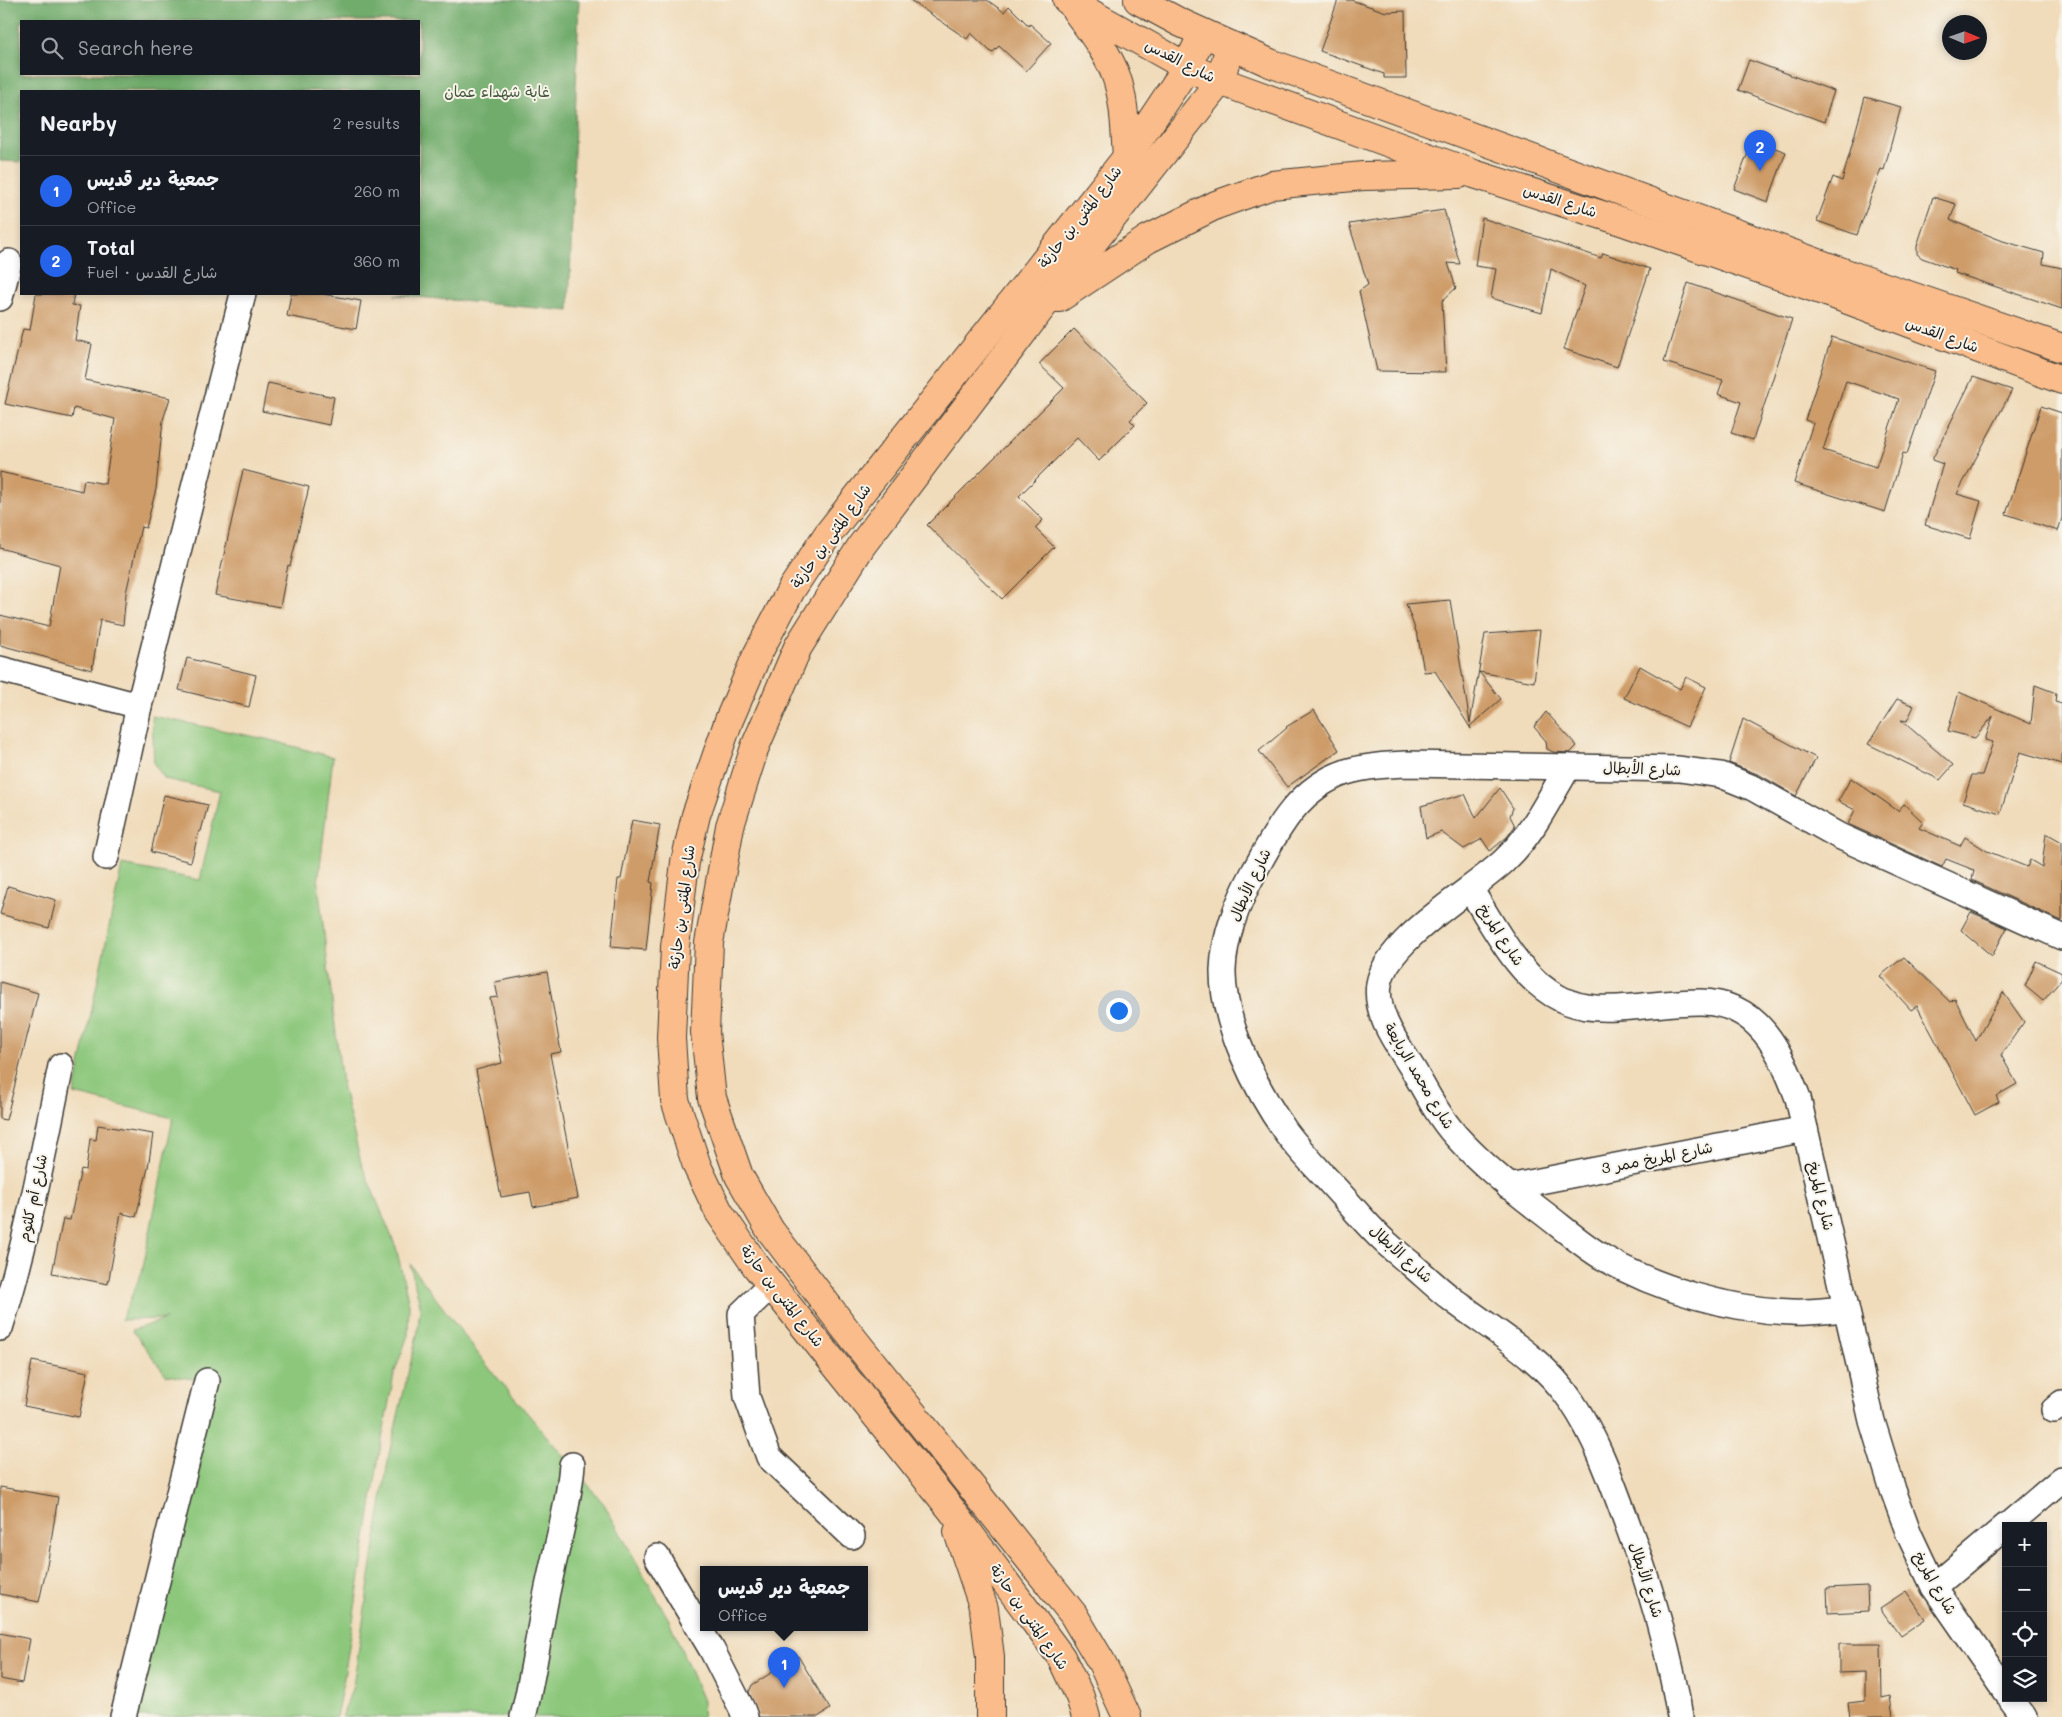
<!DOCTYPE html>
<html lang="en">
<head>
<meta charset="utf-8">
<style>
	body { margin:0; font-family:Mali,"Playpen Sans Arabic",sans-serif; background:#20242c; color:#f1f3f6 }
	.controls { position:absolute; right:15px; bottom:15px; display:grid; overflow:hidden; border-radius:0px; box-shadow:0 2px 8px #0003 }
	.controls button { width:45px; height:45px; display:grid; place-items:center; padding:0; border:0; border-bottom:1px solid #363941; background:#171b24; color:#f1f3f6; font:25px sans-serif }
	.compass { position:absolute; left:1942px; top:15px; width:45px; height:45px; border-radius:50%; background:#171b24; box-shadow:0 2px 8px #0003; rotate:92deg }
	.you { position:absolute; left:1118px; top:1010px; width:18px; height:18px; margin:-12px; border:4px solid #fff; border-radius:50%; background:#1a73e8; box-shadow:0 0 0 8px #1a73e833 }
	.badge { display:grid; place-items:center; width:32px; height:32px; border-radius:50%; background:#2563eb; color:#fff; font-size:16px; font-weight:700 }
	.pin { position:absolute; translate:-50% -41px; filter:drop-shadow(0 1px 2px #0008) }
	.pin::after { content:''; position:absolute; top:26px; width:18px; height:15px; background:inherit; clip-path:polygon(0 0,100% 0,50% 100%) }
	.popup { position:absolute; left:700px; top:1566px; width:168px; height:65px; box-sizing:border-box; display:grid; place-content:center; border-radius:0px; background:#171b24; filter:drop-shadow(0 1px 4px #0005); font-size:16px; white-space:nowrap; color:#9ea1a6 }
	.popup b { font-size:19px; color:#f1f3f6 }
	.popup::after { content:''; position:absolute; left:50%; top:100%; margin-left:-10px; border:10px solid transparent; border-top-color:#171b24 }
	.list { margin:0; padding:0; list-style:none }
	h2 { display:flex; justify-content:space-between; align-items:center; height:65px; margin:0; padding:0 20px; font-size:21px }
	h2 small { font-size:16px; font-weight:400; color:#9ea1a6 }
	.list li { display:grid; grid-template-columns:32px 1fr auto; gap:15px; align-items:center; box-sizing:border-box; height:70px; padding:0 20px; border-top:1px solid #363941 }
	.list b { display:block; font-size:19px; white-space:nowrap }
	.list p { margin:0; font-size:16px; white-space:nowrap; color:#9ea1a6 }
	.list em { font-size:16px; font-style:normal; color:#9ea1a6 }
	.icon { flex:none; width:28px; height:28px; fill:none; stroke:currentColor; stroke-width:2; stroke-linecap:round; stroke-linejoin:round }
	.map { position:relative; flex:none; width:2062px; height:1717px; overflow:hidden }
	.search { position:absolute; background:#171b24; box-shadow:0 2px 8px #0003; left:20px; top:20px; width:400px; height:55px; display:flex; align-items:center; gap:12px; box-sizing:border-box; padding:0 18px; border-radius:0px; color:#9ea1a6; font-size:19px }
	.panel { position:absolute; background:#171b24; box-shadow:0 2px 8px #0003; left:20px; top:90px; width:400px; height:205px; border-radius:0px }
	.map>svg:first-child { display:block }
	.green { fill:#8cc77c; stroke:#54724c }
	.forest { fill:#71ac6c; stroke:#466444; fill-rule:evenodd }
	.building { fill:#ce9c69; fill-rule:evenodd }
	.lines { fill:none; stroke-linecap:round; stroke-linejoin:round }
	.minor-casing { stroke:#3c3934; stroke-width:28 }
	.highway-casing { stroke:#3c3934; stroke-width:30 }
	.minor { stroke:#fff; stroke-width:25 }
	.highway { stroke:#f9bc8a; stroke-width:28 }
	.labels { text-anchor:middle; stroke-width:4; stroke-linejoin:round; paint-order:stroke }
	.street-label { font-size:15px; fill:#1c1c1c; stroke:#f7f3e8 }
	.park-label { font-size:15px; fill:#43583e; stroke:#f7f3e8 }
</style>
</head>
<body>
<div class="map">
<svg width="2062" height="1717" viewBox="0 0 2062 1717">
	<rect width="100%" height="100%" fill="#f7f3e8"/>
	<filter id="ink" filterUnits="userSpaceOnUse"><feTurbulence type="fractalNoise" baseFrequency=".02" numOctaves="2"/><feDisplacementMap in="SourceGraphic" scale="10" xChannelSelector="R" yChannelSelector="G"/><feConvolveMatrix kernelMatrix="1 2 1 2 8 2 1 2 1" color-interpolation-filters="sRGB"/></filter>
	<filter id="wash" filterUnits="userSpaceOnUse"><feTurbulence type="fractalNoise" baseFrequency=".0096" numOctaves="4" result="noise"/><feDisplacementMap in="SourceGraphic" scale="20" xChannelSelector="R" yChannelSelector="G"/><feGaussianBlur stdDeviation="1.12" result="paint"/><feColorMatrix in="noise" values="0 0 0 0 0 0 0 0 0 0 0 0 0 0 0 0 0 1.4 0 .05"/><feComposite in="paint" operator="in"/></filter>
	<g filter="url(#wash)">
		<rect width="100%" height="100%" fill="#f0dbba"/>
		<g class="green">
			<path d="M152,716l114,23 67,18 -15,126 24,201 19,79 35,84 13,57 -1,31 -14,39 -15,82 -35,222 -8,39h-206l77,-336 -41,-6 -34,-45 34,-11 -45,1 21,-48 31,-154 -99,-24 48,-229 78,15 20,-89 -55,-12 -11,-15z"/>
			<path d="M410,1264l75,99 119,141 65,116 34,81 -1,16h-360l11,-31 36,-232 29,-123 2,-26z"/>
		</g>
		<path class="forest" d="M0,0h579l-10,311 -174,-16 24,-1v-203h-398v71l-21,-1zM21,21h398v53h-398z"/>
		<g id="blocks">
			<g class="building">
				<path d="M910,0h77l17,12 5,-6 20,20 1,-2 21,19 -25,28 -27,-25 -7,7 -21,-20 -4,6z"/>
				<path d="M1338,0h13l35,12 19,-1 1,67h-22v-4l-64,-23z"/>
				<path d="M1749,60l85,31 -10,31 -86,-32z"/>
				<path d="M1865,97l36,10 -17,63 -3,-1 -24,66 -40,-14 16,-44 9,4z"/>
				<path d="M1753,140l33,12 -18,50 -34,-13z"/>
				<path d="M1933,197l23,7 -6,16 53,21 41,12 -1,11 19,4v41l-107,-36 1,-3 -34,-12 -5,-4v-8z"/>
				<path d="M1444,210l16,54 -12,-1 8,25 -14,13 4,71 -69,-1 -18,-80 9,-6 -19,-61z"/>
				<path d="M1482,218l119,40 2,-5 47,16 -33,98 -53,-18 21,-63 -34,-17 -9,44 -51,-15 5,-29 -21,-3z"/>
				<path d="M1688,283l104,36 -39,121 -22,-7 10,-31 -23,-8 5,-14 -59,-18z"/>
				<path d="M36,294h38l-2,11 8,1 -5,34 17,4 -7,36 85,18 -7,22 -7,69 -10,39 -5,-1 -15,66 -3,32 -23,-5 -8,50 -92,-25v-30l49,12 11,-62 -60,-17v-76l82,19 2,-11 21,4 10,-65 -41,-11 -2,10 -67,-14 18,-75 7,1z"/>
				<path d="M291,294h31l39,7 -5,28 -69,-13z"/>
				<path d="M1074,329l73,74 -17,17 5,5 -36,36 -22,-23 -58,58 24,24 -8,8 19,19 -52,52 -75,-74 137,-137 -25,-24z"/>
				<path d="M1832,337l103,34 -28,83 -4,-1 -18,59 -91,-29 19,-60 -8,-3zM1846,381l53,18 -23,68 -53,-17z"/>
				<path d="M1973,377l39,13 -55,104 24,7 -11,38 -45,-14 18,-61 -11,-4z"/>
				<path d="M268,383l66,14 -5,28 -67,-14z"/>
				<path d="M2041,406l21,7v105l-4,13 -52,-17z"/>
				<path d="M243,470l66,17 -19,79 -2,-1 -8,42 -65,-12z"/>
				<path d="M1450,600l20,123 15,-89 55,-4 -6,52 -55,-10 22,27 -31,27 1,3 -36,-58 -11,1 -6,-35 -12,-33z"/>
				<path d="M187,658l69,17 -7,32 -70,-17z"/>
				<path d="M1640,666l40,23 6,-12 20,10 -19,40 -63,-29z"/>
				<path d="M2035,685l21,8 -1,9 7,2v60l-42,-12 -20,62 -37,-12 9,-27h10l11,-33 -8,-2 8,-24 -18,22 -27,-7 11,-39 72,32z"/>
				<path d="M1897,699l17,7 -7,15 -6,-1 52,45 -13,15 -72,-36z"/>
				<path d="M1314,710l25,40 -52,37 -28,-36 28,-23 -1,-1z"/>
				<path d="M1546,712l31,34 -7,7 -17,-1 -6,-3 -1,-8 -12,-14z"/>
				<path d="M1743,719l73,39 -20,38 -36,-21 -31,-12z"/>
				<path d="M1851,778l47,33 6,-7 19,18 -4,6 41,18 5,-9 22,14 40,16 3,-7 12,7 4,-34 16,9v79l-90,-41 2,-10 -28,-11 -4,8 -94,-43 7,-14 -17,-9z"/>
				<path d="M1500,788l13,20 -3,8 5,10 -8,11 -17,14 -8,-12 -18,10 -23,-17 -15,6 -5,-32 44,-12 11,24z"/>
				<path d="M164,795l44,10 -7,26h-2l-8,31 -40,-10z"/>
				<path d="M632,820l28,5 -10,57 3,1 -7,67 -35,-3 7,-68h3z"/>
				<path d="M8,886l48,14 -7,28 -49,-14z"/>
				<path d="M1971,912l36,16 -15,28 -31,-26z"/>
				<path d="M1904,957l46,45 5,-3 21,42 27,-49 21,30 -23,33 16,29 -21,12 3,6 -24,13 -58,-109 -6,4 -31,-34z"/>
				<path d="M2036,961l26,12v6l-19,22 -18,-15z"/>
				<path d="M547,972l14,80 -11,2 28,144 -45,9 -3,-15 -29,5 -25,-127 26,-7 -12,-65 8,-1 -3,-15z"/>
				<path d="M0,982l38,11 -32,127 -6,-1z"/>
				<path d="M98,1125l55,9 -5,34 -12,49 -15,-4 -13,71 -56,-11 11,-54 7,1 11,-51 5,1 4,-31 6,1z"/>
				<path d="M32,1361l56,11 -9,45 -55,-11z"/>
				<path d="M0,1487l58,10 -10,63 -9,42 -39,-8z"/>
				<path d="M1867,1586l1,25 -40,2 -1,-25z"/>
				<path d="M1906,1591l19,28 -25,17 -20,-28z"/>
				<path d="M0,1633l30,6 -8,44 -22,-4z"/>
				<path d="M1839,1644h42l1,54 8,-2 3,21h-43l-2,-14 17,-2v-29l-26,1z"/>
				<path d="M798,1656l32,53 -12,8h-59l-10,-25 3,-7z"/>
			</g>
		</g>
	</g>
	<g filter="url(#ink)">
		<use href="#blocks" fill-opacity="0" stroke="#3c3934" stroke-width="1"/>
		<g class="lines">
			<defs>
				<g id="minor">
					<path d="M0,298l9,-36"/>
					<path d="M0,669l139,37"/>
					<path d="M1568,767c-19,32 -36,68 -64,94 -32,30 -118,79 -125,123 -5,31 20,62 35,87 13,23 25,46 42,65 26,29 56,53 86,76 20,15 40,33 62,46 53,31 126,52 188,54 18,1 36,-2 54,-3"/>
					<path d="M106,857l33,-151 104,-412"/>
					<path d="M1470,889c25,38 48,89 91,110 22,11 46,10 71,8 22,-2 45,-5 68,-5 59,0 80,49 98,96l61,266 13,57 21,69 16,44 25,53 72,104"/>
					<path d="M1509,1187l296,-58"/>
					<path d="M771,1285l-30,29 6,83 22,60 83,79"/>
					<path d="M0,1328c27,-85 43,-175 61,-262"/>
					<path d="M2054,1410l8,-7"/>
					<path d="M2007,1526l55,-47"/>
					<path d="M657,1557l55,93 30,59 3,8"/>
					<path d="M1934,1587l72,-61"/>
					<path d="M2010,1698l14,19"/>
					<path d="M123,1717l84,-336"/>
					<path d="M523,1717c10,-40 15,-80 23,-120 9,-45 22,-87 26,-132"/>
					<path d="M1680,1717c-11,-70 -32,-138 -57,-205 -14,-38 -28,-76 -51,-110 -30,-45 -77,-70 -119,-102 -15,-11 -28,-24 -42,-36 -12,-10 -25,-20 -36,-32 -14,-14 -27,-30 -41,-45 -16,-18 -34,-36 -48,-55 -30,-42 -64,-110 -63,-162 1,-35 15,-68 31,-98 23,-42 44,-84 92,-100 20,-6 41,-7 61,-8l272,5 42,6 32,13 86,48 223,101"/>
				</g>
				<g id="highway">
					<path d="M1067,0l120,67 33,14 254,93 153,49 202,70 233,87"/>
					<path d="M1138,0l41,22 91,41 592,216 200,69"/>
					<path d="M1073,6c15,22 34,45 43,70 9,25 9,54 11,81"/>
					<path d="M1059,298l89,-59 68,-34 56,-20 91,-9 96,-2"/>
					<path d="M958,1532l26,77 6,48v60"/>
					<path d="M1086,1717l-6,-20 -19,-40 -110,-148 -195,-243 -37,-54 -22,-46 -22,-66 -4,-62 4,-91 10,-85 11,-47 33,-95 28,-65 34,-65 37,-56 299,-377 60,-90 16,-34"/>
					<path d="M1127,1717l-25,-54 -29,-49 -226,-283 -77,-101 -31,-54 -27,-78 -7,-66 4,-89 21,-117 25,-79 43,-100 64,-102 177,-234 181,-230 10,-35"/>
				</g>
			</defs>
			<use href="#minor" class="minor-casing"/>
			<use href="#highway" class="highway-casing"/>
			<use href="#minor" class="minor"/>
			<use href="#highway" class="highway"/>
		</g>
	</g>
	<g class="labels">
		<g class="street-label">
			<text transform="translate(1180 61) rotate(27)" y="5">شارع القدس</text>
			<text transform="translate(1560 201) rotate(18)" y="5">شارع القدس</text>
			<text transform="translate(1080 217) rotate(-52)" y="5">شارع المثنى بن حارثة</text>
			<text transform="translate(1942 335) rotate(20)" y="5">شارع القدس</text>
			<text transform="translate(831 536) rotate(-54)" y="5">شارع المثنى بن حارثة</text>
			<text transform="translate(1642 769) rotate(2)" y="5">شارع الأبطال</text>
			<text transform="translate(1250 885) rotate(-65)" y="5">شارع الأبطال</text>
			<text transform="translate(682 907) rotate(-83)" y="5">شارع المثنى بن حارثة</text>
			<text transform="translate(1501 935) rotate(57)" y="5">شارع المريخ</text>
			<text transform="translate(1419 1076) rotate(59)" y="5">شارع محمد الربايعة</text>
			<text transform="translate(1657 1158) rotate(-11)" y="5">شارع المريخ ممر 3</text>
			<text transform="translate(1821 1196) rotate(77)" y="5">شارع المريخ</text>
			<text transform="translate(33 1198) rotate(-78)" y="5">شارع أم كلثوم</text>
			<text transform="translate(1401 1254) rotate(42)" y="5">شارع الأبطال</text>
			<text transform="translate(782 1296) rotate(52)" y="5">شارع المثنى بن حارثة</text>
			<text transform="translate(1646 1580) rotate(72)" y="5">شارع الأبطال</text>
			<text transform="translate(1935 1583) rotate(60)" y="5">شارع المريخ</text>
			<text transform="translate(1029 1617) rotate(55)" y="5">شارع المثنى بن حارثة</text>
		</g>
		<g class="park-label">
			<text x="497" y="97">غابة شهداء عمان</text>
		</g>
	</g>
</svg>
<div class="controls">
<button>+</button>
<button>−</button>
<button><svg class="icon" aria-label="locate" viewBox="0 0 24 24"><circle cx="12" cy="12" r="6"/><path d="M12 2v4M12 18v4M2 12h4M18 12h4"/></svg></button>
<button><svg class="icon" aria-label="layers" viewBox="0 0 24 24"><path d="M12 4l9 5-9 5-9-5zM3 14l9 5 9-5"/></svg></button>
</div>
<svg class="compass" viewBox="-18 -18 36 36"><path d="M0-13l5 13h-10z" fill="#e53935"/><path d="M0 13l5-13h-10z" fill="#9ea1a6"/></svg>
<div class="you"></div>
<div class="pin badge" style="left:784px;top:1688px">1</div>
<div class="popup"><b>جمعية دير قديس</b>Office</div>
<div class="pin badge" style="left:1760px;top:171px">2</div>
<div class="search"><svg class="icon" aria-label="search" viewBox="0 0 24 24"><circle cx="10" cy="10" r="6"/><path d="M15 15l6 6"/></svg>Search here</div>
<section class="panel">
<h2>Nearby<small>2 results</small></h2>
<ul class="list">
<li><span class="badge">1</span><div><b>جمعية دير قديس</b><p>Office</p></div><em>260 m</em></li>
<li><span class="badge">2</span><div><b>Total</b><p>Fuel · شارع القدس</p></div><em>360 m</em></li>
</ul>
</section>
</div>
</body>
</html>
